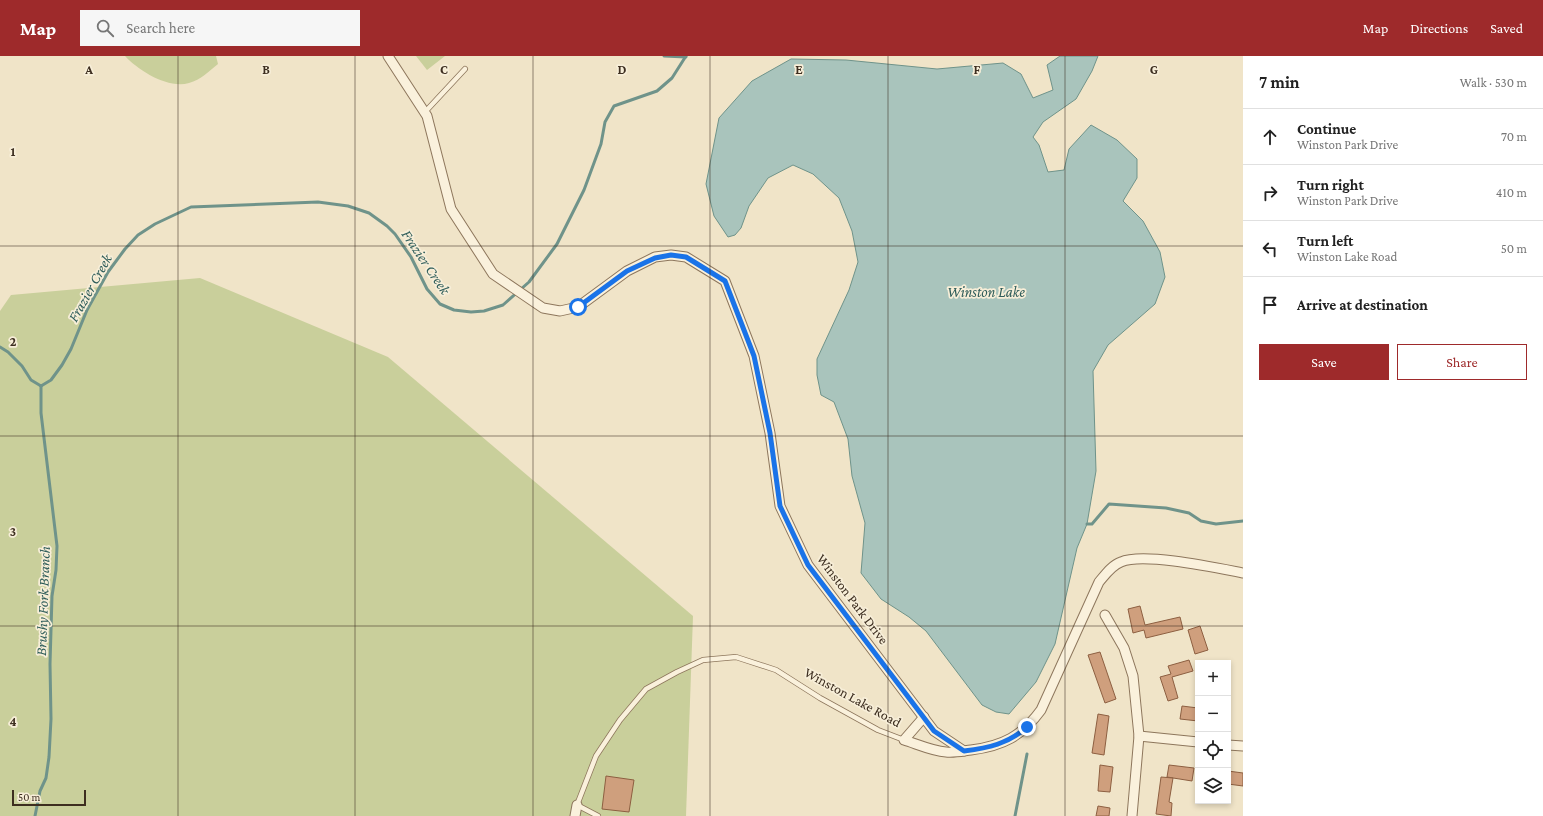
<!DOCTYPE html>
<html lang="en">
<head>
<meta charset="utf-8">
<style>
	body { margin:0; font-family:"Crimson Pro",serif; background:#f6f6f6; color:#222 }
	.controls { position:absolute; right:12px; bottom:12px; display:grid; overflow:hidden; border-radius:0px; box-shadow:0 2px 6px #0003 }
	.controls button { width:36px; height:36px; display:grid; place-items:center; padding:0; border:0; border-bottom:1px solid #e0e0e0; background:#fff; color:#222; font:20px sans-serif }
	.scale { position:absolute; left:12px; bottom:10px; width:74px; box-sizing:border-box; padding-left:4px; border:2px solid #3d2e20; border-top:0; font-size:11px; line-height:14px; white-space:nowrap; color:#3d2e20; -webkit-text-stroke:3px #f7eed8; paint-order:stroke }
	.stop { position:absolute; width:12px; height:12px; margin:-9px; border:3px solid #1a73e8; border-radius:50%; background:#fff }
	.stop.end { background:#1a73e8; border-color:#fff; box-shadow:0 1px 4px #0008 }
	.list { margin:0; padding:0; list-style:none }
	h2 { display:flex; justify-content:space-between; align-items:center; height:52px; margin:0; padding:0 16px; font-size:17px }
	h2 small { font-size:13px; font-weight:400; color:#767676 }
	.list li { display:grid; grid-template-columns:26px 1fr auto; gap:12px; align-items:center; box-sizing:border-box; height:56px; padding:0 16px; border-top:1px solid #e0e0e0 }
	.list b { display:block; font-size:15px; white-space:nowrap }
	.list p { margin:0; font-size:13px; white-space:nowrap; color:#767676 }
	.list em { font-size:13px; font-style:normal; color:#767676 }
	.actions { display:flex; gap:8px; padding:12px 16px }
	.actions a { flex:1; padding:9px 0; border:1px solid #9e2a2b; border-radius:0px; text-align:center; font-size:14px; color:#9e2a2b }
	.actions .main { background:#9e2a2b; color:#fff }
	.icon { flex:none; width:22px; height:22px; fill:none; stroke:currentColor; stroke-width:2; stroke-linecap:round; stroke-linejoin:round }
	.map { position:relative; flex:none; width:1243px; height:760px; overflow:hidden }
	header { display:flex; align-items:center; gap:24px; box-sizing:border-box; height:56px; padding:0 20px; background:#9e2a2b; color:#fff }
	header strong { font-size:19px }
	nav { display:flex; gap:22px; margin-inline-start:auto; font-size:14px }
	.search { width:280px; height:36px; background:#f6f6f6; display:flex; align-items:center; gap:10px; box-sizing:border-box; padding:0 14px; border-radius:0px; color:#767676; font-size:15px }
	main { display:flex }
	aside { flex:1; background:#fff }
	.map>svg:first-child { display:block }
	.green { fill:#c9cf9b }
	.water { fill:#a9c4bc; stroke:#6f938a }
	.lines { fill:none; stroke-linecap:round; stroke-linejoin:round }
	.stream { stroke:#6f938a; stroke-width:3 }
	.building { fill:#cf9f7d; stroke:#8d5f41 }
	.service-casing { stroke:#8d765c; stroke-width:6 }
	.minor-casing { stroke:#8d765c; stroke-width:11 }
	.service { stroke:#faf1dc; stroke-width:4.5 }
	.minor { stroke:#faf1dc; stroke-width:9 }
	.route { stroke:#1a73e8; stroke-width:5 }
	.grid { fill:none; stroke:#3d2e20; stroke-width:1; stroke-opacity:0.55 }
	.labels { text-anchor:middle; stroke-width:3.5; stroke-linejoin:round; paint-order:stroke }
	.street-label { font-size:14px; fill:#3d2e20; stroke:#f7eed8 }
	.water-label { font-size:15px; font-style:italic; fill:#2f5d5a; stroke:#f7eed8 }
	.grid-label { font-size:13px; text-anchor:middle; font-weight:bold; fill:#3d2e20; stroke:#f7eed8; stroke-width:3.5; stroke-linejoin:round; paint-order:stroke }
</style>
</head>
<body>
<header>
<strong>Map</strong>
<div class="search"><svg class="icon" aria-label="search" viewBox="0 0 24 24"><circle cx="10" cy="10" r="6"/><path d="M15 15l6 6"/></svg>Search here</div>
<nav><a>Map</a><a>Directions</a><a>Saved</a></nav>
</header>
<main>
<div class="map">
<svg width="1243" height="760" viewBox="0 0 1243 760">
	<rect width="100%" height="100%" fill="#f0e4c8"/>
	<g class="green">
		<path d="M125,0h91l2,8c-9,7 -17,16 -29,19 -21,6 -50,-12 -64,-27z"/>
		<path d="M416,0h29l-18,14z"/>
		<path d="M200,222l188,79 305,259 -7,200h-686v-505l11,-16z"/>
	</g>
	<path class="water" d="M1060,0h38l-6,15 -16,28 -33,23 -10,15 6,8 9,27 16,-2 5,-21 22,-24 26,15 20,19v19l-14,23 20,20 17,31 5,25 -10,27 -47,41 -15,26 3,100 -9,53 -10,24 -22,96 -19,38 -27,32 -13,-2 -14,-7 -56,-74 -17,-14 -28,-18 -20,-26 4,-50 -13,-47 -4,-37 -14,-37 -13,-7 -4,-20v-16l32,-69 9,-28 -6,-31 -13,-33 -26,-24 -20,-9 -25,13 -19,28 -8,22 -6,7 -7,2 -14,-21 -8,-32 13,-66 33,-37 39,-22 55,1 91,9 66,-6 18,11 12,24 20,-8 -6,-25z"/>
	<g class="lines">
		<g class="stream">
			<path d="M664,0l22,1"/>
			<path d="M0,291l8,5 14,14 9,14 10,6"/>
			<path d="M41,330l10,-6 11,-15 9,-16 16,-39 21,-38 17,-23 13,-14 17,-11 36,-17 127,-5 30,4 21,7 18,13 8,8 16,23 16,32 13,15 14,6 17,2 13,-1 19,-6 26,-23 28,-38 27,-54 17,-46 4,-22 9,-16 43,-15 15,-13 14,-22"/>
			<path d="M1087,468h5l17,-20 57,4 23,5 12,8 15,3 27,-3"/>
			<path d="M35,760l5,-25 6,-13 3,-21 2,-38 -1,-55 2,-68 4,-26 1,-24 -16,-133v-27"/>
			<path d="M1015,760l12,-62"/>
		</g>
	</g>
	<g class="building">
		<path d="M1140,550l5,19 35,-8 3,12 -37,9 -2,-8 -11,3 -5,-24z"/>
		<path d="M1200,570l8,24 -13,4 -7,-24z"/>
		<path d="M1100,596l16,47 -11,4 -17,-48z"/>
		<path d="M1189,604l4,11 -21,6 6,21 -10,3 -8,-24 11,-3 -3,-8z"/>
		<path d="M1182,650l16,2v13l-18,-2z"/>
		<path d="M1098,658l11,2 -5,39 -12,-2z"/>
		<path d="M1100,709l13,2 -3,25 -12,-1z"/>
		<path d="M1169,709l25,3 -2,13 -25,-4z"/>
		<path d="M1228,715l15,2v13l-15,-2z"/>
		<path d="M606,720l28,4 -5,32 -27,-3z"/>
		<path d="M1161,721l12,1 -4,24 3,1 -1,13 -15,-2z"/>
		<path d="M1098,750l12,2 -1,8h-13z"/>
	</g>
	<g class="lines">
		<defs>
			<g id="service">
				<path d="M425,56l40,-43"/>
				<path d="M598,760l-21,-11 19,-49 24,-36 26,-31 31,-17 26,-12 33,-3 40,13 44,28 58,32 26,10"/>
			</g>
			<g id="minor">
				<path d="M388,0l39,60 24,93 42,65 50,34 17,3 18,-4 49,-36 28,-14 16,-2 15,2 39,24 29,75 16,77 10,73 28,59 126,166 30,20"/>
				<path d="M1105,559l19,33 9,28 6,60 -7,80"/>
				<path d="M924,661l-20,23c13,4 28,11 42,12 8,1 17,-1 25,-2 32,-4 51,-14 70,-40l58,-128c6,-7 13,-17 22,-20 22,-10 96,6 122,11"/>
				<path d="M1139,680l59,6"/>
				<path d="M1228,689l15,1"/>
				<path d="M575,760l2,-11"/>
			</g>
		</defs>
		<use href="#service" class="service-casing"/>
		<use href="#minor" class="minor-casing"/>
		<use href="#service" class="service"/>
		<use href="#minor" class="minor"/>
	</g>
	<g class="lines">
		<path class="route" d="M578,251l49,-36 28,-13 16,-3 15,2 39,24 29,75 16,77 10,73 28,59 126,166 30,20c24,-3 44,-7 63,-24"/>
	</g>
	<path class="grid" d="M178,0v760M355,0v760M533,0v760M710,0v760M888,0v760M1065,0v760M0,190h1243M0,380h1243M0,570h1243"/>
	<g class="labels">
		<g class="street-label">
			<text transform="translate(853 543) rotate(53)" y="5">Winston Park Drive</text>
			<text transform="translate(853 641) rotate(29)" y="5">Winston Lake Road</text>
		</g>
		<g class="water-label">
			<text transform="translate(426 206) rotate(56)" y="5">Frazier Creek</text>
			<text transform="translate(90 232) rotate(-61)" y="5">Frazier Creek</text>
			<text x="986" y="241">Winston Lake</text>
			<text transform="translate(43 545) rotate(-88)" y="5">Brushy Fork Branch</text>
		</g>
	</g>
	<g class="grid-label">
		<text x="89" y="18">A</text>
		<text x="266" y="18">B</text>
		<text x="444" y="18">C</text>
		<text x="622" y="18">D</text>
		<text x="799" y="18">E</text>
		<text x="977" y="18">F</text>
		<text x="1154" y="18">G</text>
		<text x="13" y="100">1</text>
		<text x="13" y="290">2</text>
		<text x="13" y="480">3</text>
		<text x="13" y="670">4</text>
	</g>
</svg>
<div class="controls">
<button>+</button>
<button>−</button>
<button><svg class="icon" aria-label="locate" viewBox="0 0 24 24"><circle cx="12" cy="12" r="6"/><path d="M12 2v4M12 18v4M2 12h4M18 12h4"/></svg></button>
<button><svg class="icon" aria-label="layers" viewBox="0 0 24 24"><path d="M12 4l9 5-9 5-9-5zM3 14l9 5 9-5"/></svg></button>
</div>
<div class="scale">50 m</div>
<div class="stop" style="left:578px;top:251px"></div>
<div class="stop end" style="left:1027px;top:671px"></div>
</div>
<aside>
<h2>7 min<small>Walk · 530 m</small></h2>
<ul class="list">
<li><svg class="icon" aria-label="ahead" viewBox="0 0 24 24"><path d="M12 20V5M6 11l6-6 6 6"/></svg><div><b>Continue</b><p>Winston Park Drive</p></div><em>70 m</em></li>
<li><svg class="icon" aria-label="right" viewBox="0 0 24 24"><path d="M7 20v-9h11M14 6l5 5-5 5"/></svg><div><b>Turn right</b><p>Winston Park Drive</p></div><em>410 m</em></li>
<li><svg class="icon" aria-label="left" viewBox="0 0 24 24"><path d="M17 20v-9H6M10 6l-5 5 5 5"/></svg><div><b>Turn left</b><p>Winston Lake Road</p></div><em>50 m</em></li>
<li><svg class="icon" aria-label="arrive" viewBox="0 0 24 24"><path d="M6 21V4h12l-3 4 3 4H6"/></svg><div><b>Arrive at destination</b></div></li>
</ul>
<div class="actions"><a class="main">Save</a><a>Share</a></div>
</aside>
</main>
</body>
</html>
